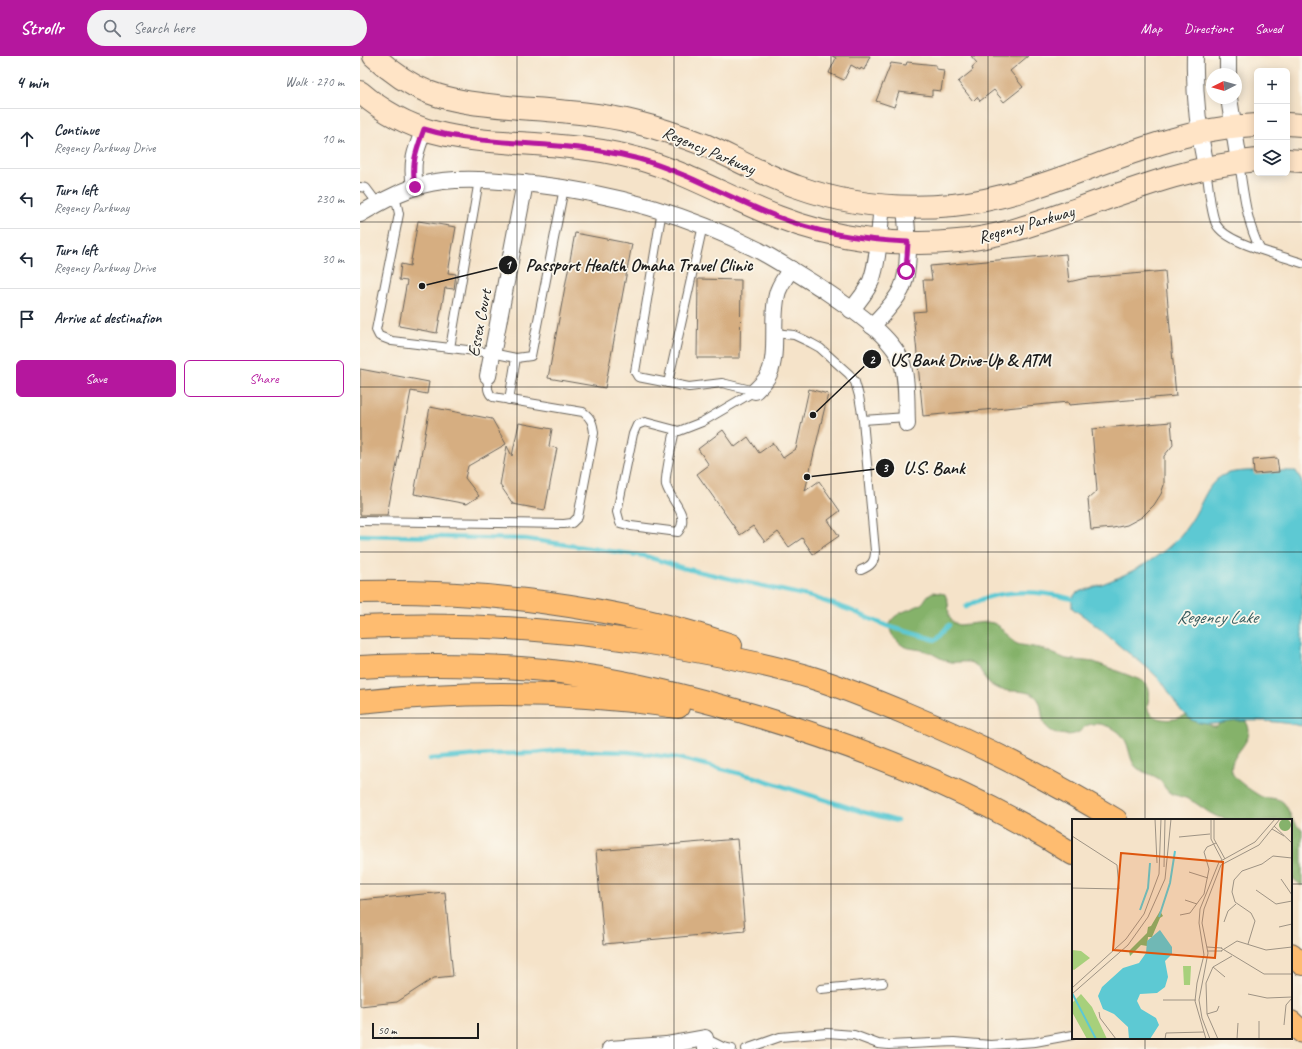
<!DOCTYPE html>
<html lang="en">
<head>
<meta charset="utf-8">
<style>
	body { margin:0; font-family:Caveat,sans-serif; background:#f2f2f3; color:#1f2937 }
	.controls { position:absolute; right:12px; top:12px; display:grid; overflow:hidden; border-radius:6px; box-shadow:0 2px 10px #0003 }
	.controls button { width:36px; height:36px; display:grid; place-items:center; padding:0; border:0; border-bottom:1px solid #e0e1e3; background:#fff; color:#1f2937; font:20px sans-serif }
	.compass { position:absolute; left:846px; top:12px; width:36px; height:36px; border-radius:50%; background:#fff; box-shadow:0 2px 10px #0003; rotate:265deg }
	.scale { position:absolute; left:12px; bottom:10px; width:107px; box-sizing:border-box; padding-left:4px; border:2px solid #1c1c1c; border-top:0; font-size:11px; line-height:14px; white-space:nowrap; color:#1c1c1c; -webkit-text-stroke:3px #fbf7ec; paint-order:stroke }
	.stop { position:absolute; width:12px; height:12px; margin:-9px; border:3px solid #b5179e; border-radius:50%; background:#fff }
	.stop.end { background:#b5179e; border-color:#fff; box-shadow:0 1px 4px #0008 }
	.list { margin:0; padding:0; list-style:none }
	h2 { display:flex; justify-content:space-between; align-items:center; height:52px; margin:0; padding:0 16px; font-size:17px }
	h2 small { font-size:13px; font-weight:400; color:#747a83 }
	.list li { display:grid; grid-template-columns:26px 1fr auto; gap:12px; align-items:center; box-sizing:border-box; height:60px; padding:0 16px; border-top:1px solid #e0e1e3 }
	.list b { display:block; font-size:15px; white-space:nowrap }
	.list p { margin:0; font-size:13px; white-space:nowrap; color:#747a83 }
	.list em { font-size:13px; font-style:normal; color:#747a83 }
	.actions { display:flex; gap:8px; padding:12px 16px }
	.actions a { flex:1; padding:9px 0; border:1px solid #b5179e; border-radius:6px; text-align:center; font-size:14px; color:#b5179e }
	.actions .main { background:#b5179e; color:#fff }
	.icon { flex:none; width:22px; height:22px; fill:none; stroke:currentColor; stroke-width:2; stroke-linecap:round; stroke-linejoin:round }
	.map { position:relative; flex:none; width:942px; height:993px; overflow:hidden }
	header { display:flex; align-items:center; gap:24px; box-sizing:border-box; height:56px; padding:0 20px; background:#b5179e; color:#fff }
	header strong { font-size:19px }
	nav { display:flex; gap:22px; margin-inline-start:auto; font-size:14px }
	.search { width:280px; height:36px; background:#f2f2f3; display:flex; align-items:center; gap:10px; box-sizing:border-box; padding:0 14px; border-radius:22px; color:#747a83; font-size:15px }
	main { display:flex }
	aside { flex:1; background:#fff }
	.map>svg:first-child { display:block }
	.forest { fill:#85b26b; stroke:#506744 }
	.water { fill:#5dc9d3; stroke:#3c7278 }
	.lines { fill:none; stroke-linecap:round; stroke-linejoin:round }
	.stream { stroke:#5dc9d3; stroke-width:4.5 }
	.building { fill:#d6ae81 }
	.service-casing { stroke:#686259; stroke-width:10 }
	.minor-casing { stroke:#686259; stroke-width:18 }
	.secondary-casing { stroke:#686259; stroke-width:24 }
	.motorway-casing { stroke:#686259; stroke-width:24 }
	.service { stroke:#fff; stroke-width:8 }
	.minor { stroke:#fff; stroke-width:16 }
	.secondary { stroke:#ffe4c6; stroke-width:22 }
	.motorway { stroke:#febc70; stroke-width:22 }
	.route { stroke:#b5179e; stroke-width:5 }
	.grid { fill:none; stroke:#1c1c1c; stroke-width:1; stroke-opacity:0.55 }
	.labels { text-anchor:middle; stroke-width:3.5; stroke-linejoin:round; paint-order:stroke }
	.street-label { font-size:17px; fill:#1c1c1c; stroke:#fbf7ec }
	.water-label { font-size:18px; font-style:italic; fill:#33595c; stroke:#fbf7ec }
	.inset-river { fill:none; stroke:#5dc9d3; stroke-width:2 }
	.inset-road { fill:none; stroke:#9e9384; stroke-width:1 }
	.view { fill:#de560d; fill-opacity:0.15; stroke:#de560d; stroke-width:2 }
	.inset-edge { fill:none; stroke:#1c1c1c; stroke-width:2 }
	.leader { fill:none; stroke:#1c1c1c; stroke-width:1.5 }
	.callout-dot { fill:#1c1c1c; stroke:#fbf7ec; stroke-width:1.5 }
	.mark-label { font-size:12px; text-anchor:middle; font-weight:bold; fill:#fff }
	.callout-label { font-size:18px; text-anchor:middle; font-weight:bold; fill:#1c1c1c; stroke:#fbf7ec; stroke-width:3.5; stroke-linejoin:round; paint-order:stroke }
</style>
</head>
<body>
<header>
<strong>Strollr</strong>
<div class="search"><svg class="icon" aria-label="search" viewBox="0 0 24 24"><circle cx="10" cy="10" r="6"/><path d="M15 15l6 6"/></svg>Search here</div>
<nav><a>Map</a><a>Directions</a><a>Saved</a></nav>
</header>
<main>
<aside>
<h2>4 min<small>Walk · 270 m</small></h2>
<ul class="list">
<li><svg class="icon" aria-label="ahead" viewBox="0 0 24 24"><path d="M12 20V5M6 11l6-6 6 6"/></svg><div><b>Continue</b><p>Regency Parkway Drive</p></div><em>10 m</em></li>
<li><svg class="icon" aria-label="left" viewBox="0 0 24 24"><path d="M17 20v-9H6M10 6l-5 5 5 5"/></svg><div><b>Turn left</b><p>Regency Parkway</p></div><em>230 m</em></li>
<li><svg class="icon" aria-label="left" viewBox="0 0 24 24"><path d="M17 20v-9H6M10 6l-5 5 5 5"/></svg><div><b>Turn left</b><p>Regency Parkway Drive</p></div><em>30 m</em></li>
<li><svg class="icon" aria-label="arrive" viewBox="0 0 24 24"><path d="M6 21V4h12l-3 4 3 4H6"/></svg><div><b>Arrive at destination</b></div></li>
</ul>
<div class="actions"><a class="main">Save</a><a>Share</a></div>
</aside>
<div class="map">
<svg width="942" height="993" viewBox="0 0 942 993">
	<rect width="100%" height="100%" fill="#fbf7ec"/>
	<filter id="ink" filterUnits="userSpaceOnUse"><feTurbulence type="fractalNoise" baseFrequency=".025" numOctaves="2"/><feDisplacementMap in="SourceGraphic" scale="8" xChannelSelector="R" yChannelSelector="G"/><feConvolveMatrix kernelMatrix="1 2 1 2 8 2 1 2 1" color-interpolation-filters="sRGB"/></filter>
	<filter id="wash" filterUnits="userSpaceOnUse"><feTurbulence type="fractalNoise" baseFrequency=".012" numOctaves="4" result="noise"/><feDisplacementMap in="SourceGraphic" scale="16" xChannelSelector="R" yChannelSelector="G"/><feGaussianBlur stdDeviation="0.9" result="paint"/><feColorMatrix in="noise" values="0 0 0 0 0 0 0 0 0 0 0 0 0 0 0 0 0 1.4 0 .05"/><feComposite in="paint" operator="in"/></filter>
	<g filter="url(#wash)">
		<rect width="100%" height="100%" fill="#f5e3c9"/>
		<path class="forest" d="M573,536l12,2 3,8 1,15 4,5 6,3 28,-3 6,1 6,3 16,17 6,2 19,3 26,11 28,3 49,19c14,13 0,21 6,31 5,8 21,9 29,6 4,-1 7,-4 12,-4 11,0 14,9 23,13h4l5,-7h23c15,21 -18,33 -13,52 1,7 24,22 30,25 7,2 15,0 21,5 8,8 7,22 19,27v57l-11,-9v-57c-19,0 -59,3 -75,-4 -10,-4 -18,-13 -28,-17 -6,-3 -13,-3 -18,-6 -5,-3 -7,-10 -11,-14 -6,-5 -16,-6 -22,-11 -11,-10 -4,-30 -25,-40 -7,-3 -16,-6 -24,-3 -4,1 -6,5 -9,7 -8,5 -22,3 -29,-2 -14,-10 -2,-31 -21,-37 -13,-4 -26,1 -38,-8 -7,-5 -9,-16 -17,-21 -6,-4 -16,-1 -23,-2 -10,-2 -16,-8 -25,-11 -7,-2 -14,-2 -21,-4 -7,-4 -16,-13 -15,-21 0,-13 22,-16 31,-22 6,-5 4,-8 12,-12z"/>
		<path class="water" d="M936,415l6,11v244c-20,-4 -40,-6 -60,-5 -17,0 -32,7 -48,0 -18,-9 -22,-29 -35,-42 -11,-12 -24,-21 -37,-31 -16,-14 -32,-28 -50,-40v-9l4,-6c37,-12 76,-27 103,-56 7,-8 14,-18 19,-28 7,-13 12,-29 28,-35 14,-5 53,-3 70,-3z"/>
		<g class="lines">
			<g class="stream">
				<path d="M0,479l166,4 119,17 38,12 129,29 38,13 37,16 49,14 13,-15"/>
				<path d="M606,551c31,-19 72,-17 106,-8"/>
				<path d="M70,703l62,-5 41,-1 25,-3 70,2 50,6 76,19 109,35 34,9"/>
			</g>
		</g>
		<g id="blocks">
			<g class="building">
				<path d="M472,0h38l-6,14 -3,-2 -1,2 -9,-5 -7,15 -15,-7 7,-15z"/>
				<path d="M611,0h57l-18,15 13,16 -19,15 -10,-12 -14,11 -3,-4 -4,4 -15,-19 15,-12 -1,-3 5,-4z"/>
				<path d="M547,6l29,3v4l8,1 -3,21 -9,-1v6l-33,-4 -5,15 -18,-6 15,-38 15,2z"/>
				<path d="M58,165l38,6 -8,46 8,1 -2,15 -9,-1 -8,45 -38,-7 8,-45 -8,-1 2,-16 9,2z"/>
				<path d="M215,177l57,11 -27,144 -57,-10z"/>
				<path d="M706,198l3,28 17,-4 79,-7 11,125 -107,9 -1,-3 -145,14 -10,-104 13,-1 -3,-31h9l-2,-14z"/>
				<path d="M338,223l43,1 -1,78h-43z"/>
				<path d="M0,313l69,13 -2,12 -16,-3 -24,124h-27z"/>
				<path d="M449,333l19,5 -23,97 14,-10 21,30 -12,9 11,16 -26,18 -11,-16 -13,9 -11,-15 -13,10 -12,-16 -13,9 -43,-61 12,-9 -11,-16 25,-19 12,17 13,-10 11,16 14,-10 10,15 13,-9z"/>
				<path d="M70,351l62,12 14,25 -38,22 -3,12 14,18 -12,8 -53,-10z"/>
				<path d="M811,366l2,23 -9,11v29l-3,9 -7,11 -12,12 -15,8 -14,3 -22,2 -3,-31 9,-8 -5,-62z"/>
				<path d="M159,367l33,6 -3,17 8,2 -12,62 -32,-6 -13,-19 7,-39 5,10z"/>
				<path d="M917,402l2,14 -25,2 -1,-14z"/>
				<path d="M377,783l8,92 -141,13 -8,-93z"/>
				<path d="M85,836l8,84 -19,2 -37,24 -37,4v-106z"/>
			</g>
		</g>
	</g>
	<g filter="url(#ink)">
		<use href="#blocks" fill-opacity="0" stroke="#686259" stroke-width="1"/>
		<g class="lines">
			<defs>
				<g id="service">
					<path d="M879,107c5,31 7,58 21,86"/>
					<path d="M846,114c3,15 4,41 10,54 10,20 65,31 86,39"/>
					<path d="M0,131l6,1 12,16"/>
					<path d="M35,139l4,19 -23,116 3,6 13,5 100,12 24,5 15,-2 33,-168"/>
					<path d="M302,154l-27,162 3,5 51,10 33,-4 33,8"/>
					<path d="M414,277l20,2 17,8 9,5 29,26 6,8 4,14 4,24 12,131c0,11 -4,15 -14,19"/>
					<path d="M90,292l29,-168"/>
					<path d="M308,327l35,-158"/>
					<path d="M149,344l7,-42"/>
					<path d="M503,364l44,-3"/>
					<path d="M315,374c-2,10 -11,48 -9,55 5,17 25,30 12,47l-47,-6 -11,-3 -3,-11 16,-78 4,-9 8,-3 34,9 23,-9 53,-31"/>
					<path d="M0,465l204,3 8,-1 6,-6 16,-84c-1,-10 -3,-15 -11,-21l-90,-15c-7,-5 -5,-13 -5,-21"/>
					<path d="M461,933l62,-6"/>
					<path d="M345,982l18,9 9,2"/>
					<path d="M386,993l34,-12 47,-4 27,2 24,9 11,1 65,-3 37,3 44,-3 38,-7"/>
				</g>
				<g id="minor">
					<path d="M835,0c-1,38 3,74 11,111"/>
					<path d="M868,18v-18"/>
					<path d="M869,42l10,64"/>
					<path d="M55,131c-4,-25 0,-35 9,-58"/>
					<path d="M0,158c26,-15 52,-30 83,-33 29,-3 60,0 90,3 79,9 154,30 225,66 22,12 42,25 63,38 25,17 65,43 79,70 8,16 6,49 7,66"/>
					<path d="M491,254c8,-9 15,-18 20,-29 8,-21 8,-51 11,-75"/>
					<path d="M512,270c10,-11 22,-22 29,-36 11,-23 6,-58 4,-83"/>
					<path d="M128,320l37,-193"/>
					<path d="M395,335c5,-5 11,-10 14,-17 10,-21 1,-59 9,-83 3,-8 8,-15 13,-22"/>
					<path d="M250,993l56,-4 39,-7 1,11"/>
				</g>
				<g id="secondary">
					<path d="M14,0c16,15 34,28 54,36 29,11 60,13 91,16 39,3 78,5 115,14 24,6 48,14 71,23 31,14 61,31 93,42 50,18 102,23 155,18 85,-9 162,-53 244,-72 20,-5 40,-7 60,-8"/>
					<path d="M0,36c21,18 48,33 74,40 41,11 84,10 126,14 27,2 53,6 79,13 49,14 92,40 139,58 56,22 120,30 180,24 43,-4 82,-19 122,-33 59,-21 114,-42 177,-48"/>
					<path d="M927,68l15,1"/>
					<path d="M927,104l15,1"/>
				</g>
				<g id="motorway">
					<path d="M0,536c123,-2 254,13 371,53"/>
					<path d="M0,571c97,-5 194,2 290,16 55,9 110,19 163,35 32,10 63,23 94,36 72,30 142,65 209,106"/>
					<path d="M0,611c61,-3 123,-3 184,3 74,8 145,26 216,47 110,33 216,76 313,137"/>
					<path d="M0,646c108,-12 210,-11 318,5"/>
					<path d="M931,898l11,10"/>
					<path d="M931,966l11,10"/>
				</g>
			</defs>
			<use href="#service" class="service-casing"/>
			<use href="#minor" class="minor-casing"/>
			<use href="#secondary" class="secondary-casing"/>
			<use href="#motorway" class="motorway-casing"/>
			<use href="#service" class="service"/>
			<use href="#minor" class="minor"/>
			<use href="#secondary" class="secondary"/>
			<use href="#motorway" class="motorway"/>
		</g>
	</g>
	<g class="lines" filter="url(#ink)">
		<path class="route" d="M55,131c-4,-24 1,-36 9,-58 43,13 90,13 134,17 28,2 54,6 81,13 49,14 92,40 139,58 42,17 85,23 130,25l-2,29"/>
	</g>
	<path class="grid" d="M157,0v993M314,0v993M471,0v993M628,0v993M785,0v764M0,166h942M0,331h942M0,496h942M0,662h942M0,828h713M931,828h11M785,982v11"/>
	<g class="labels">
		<g class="street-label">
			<text transform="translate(349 94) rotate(23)" y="6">Regency Parkway</text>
			<text transform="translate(666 168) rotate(-16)" y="6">Regency Parkway</text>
			<text transform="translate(119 267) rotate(-79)" y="6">Essex Court</text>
		</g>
		<g class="water-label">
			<text x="857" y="567">Regency Lake</text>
		</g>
	</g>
	<g transform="translate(712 763)">
		<rect width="220" height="220" fill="#f5e3c9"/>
		<path d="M0,131l9,1 9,7 -16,12 -2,-1zM111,147h8l-1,19h-6zM9,175l11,13 15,32h-20l-15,-27v-9z" fill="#a7d07b"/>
		<path d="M207 6a6 6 0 1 1 12 0a6 6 0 1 1-12 0ZM88,92l3,5 -3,2 -8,19h-4l-1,9 -6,-1 -11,11 -1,-5 18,-18 1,-6 3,-1z" fill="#85b26b"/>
		<path d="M88,111l12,17v7l-7,7 3,16 -3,10 -8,6 -17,1 -3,7 4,8 15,9 3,7 -9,14h-21l-1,-12 -14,-13 -11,-5 -5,-13 4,-9 21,-19 16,-5 7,-10 1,-12z" fill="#5dc9d3"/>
		<path class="inset-river" d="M68,91l8,-22 2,-25M87,98l11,-34 5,-32M0,174l24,46"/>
		<path class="inset-road" d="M83,0l2,44M139,0v20l11,21M142,0v20l11,20M202,7l18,17M200,10l12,7M0,17l45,29 2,24 -47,-1M107,18l31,-3M92,48l1,-48M117,53l19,6M209,60l11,16M184,71l20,14 16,-3M113,81l12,4M108,96l10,-2 14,-19 5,-25 -5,-17 3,-5 9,-4M152,103l4,-11 8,-7M207,108l13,-3M176,125l7,-23 -4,-8 -16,-11 -3,-10 2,-12 8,-9 20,-7 11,-8 19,2M135,128l15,1M149,129l43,26h28M135,132h15M149,132l16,-10 29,9 26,-3M141,148l12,10M0,169l54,-49 18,-25 15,-40 2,-55M0,175l56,-49 20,-28 17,-38 6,-60M176,175l19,4 25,-1M91,181h33M27,193l1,6 16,21M135,195l10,-3 2,-5M187,202v18M212,206l2,-20 6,-7M93,220l1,-6 38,-1M134,220l-11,-38 2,-18 7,-28 -5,-32 1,-14 19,-47 36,-20 20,-23M138,220l-8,-21 -3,-18 9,-47 -6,-30 2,-14 17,-44 38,-20 21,-26M146,220l-11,-25 -1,-31 7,-16 19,-11M165,220l1,-16"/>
		<path class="view" d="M49,34l102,9 -8,96 -102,-8z"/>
		<rect width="220" height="220" class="inset-edge"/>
	</g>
	<path class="leader" d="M62 230L148 209M453 359L512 303M447 421L525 412"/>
	<g class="callout-dot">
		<circle cx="62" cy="230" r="4"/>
		<circle cx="453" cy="359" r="4"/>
		<circle cx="447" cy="421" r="4"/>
		<circle cx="148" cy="209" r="10"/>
		<circle cx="512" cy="303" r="10"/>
		<circle cx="525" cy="412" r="10"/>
	</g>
	<g class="mark-label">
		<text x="148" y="213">1</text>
		<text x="512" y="308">2</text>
		<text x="525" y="416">3</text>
	</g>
	<g class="callout-label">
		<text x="279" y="215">Passport Health Omaha Travel Clinic</text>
		<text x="610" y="310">US Bank Drive-Up &amp; ATM</text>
		<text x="574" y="418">U.S. Bank</text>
	</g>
</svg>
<div class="controls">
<button>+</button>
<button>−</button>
<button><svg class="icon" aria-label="layers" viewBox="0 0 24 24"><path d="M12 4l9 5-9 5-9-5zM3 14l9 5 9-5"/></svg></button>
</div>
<svg class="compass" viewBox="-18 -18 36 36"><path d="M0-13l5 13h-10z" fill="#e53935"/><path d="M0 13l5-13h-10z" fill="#747a83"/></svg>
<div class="scale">50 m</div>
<div class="stop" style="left:546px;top:215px"></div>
<div class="stop end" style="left:55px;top:131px"></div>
</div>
</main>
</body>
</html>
